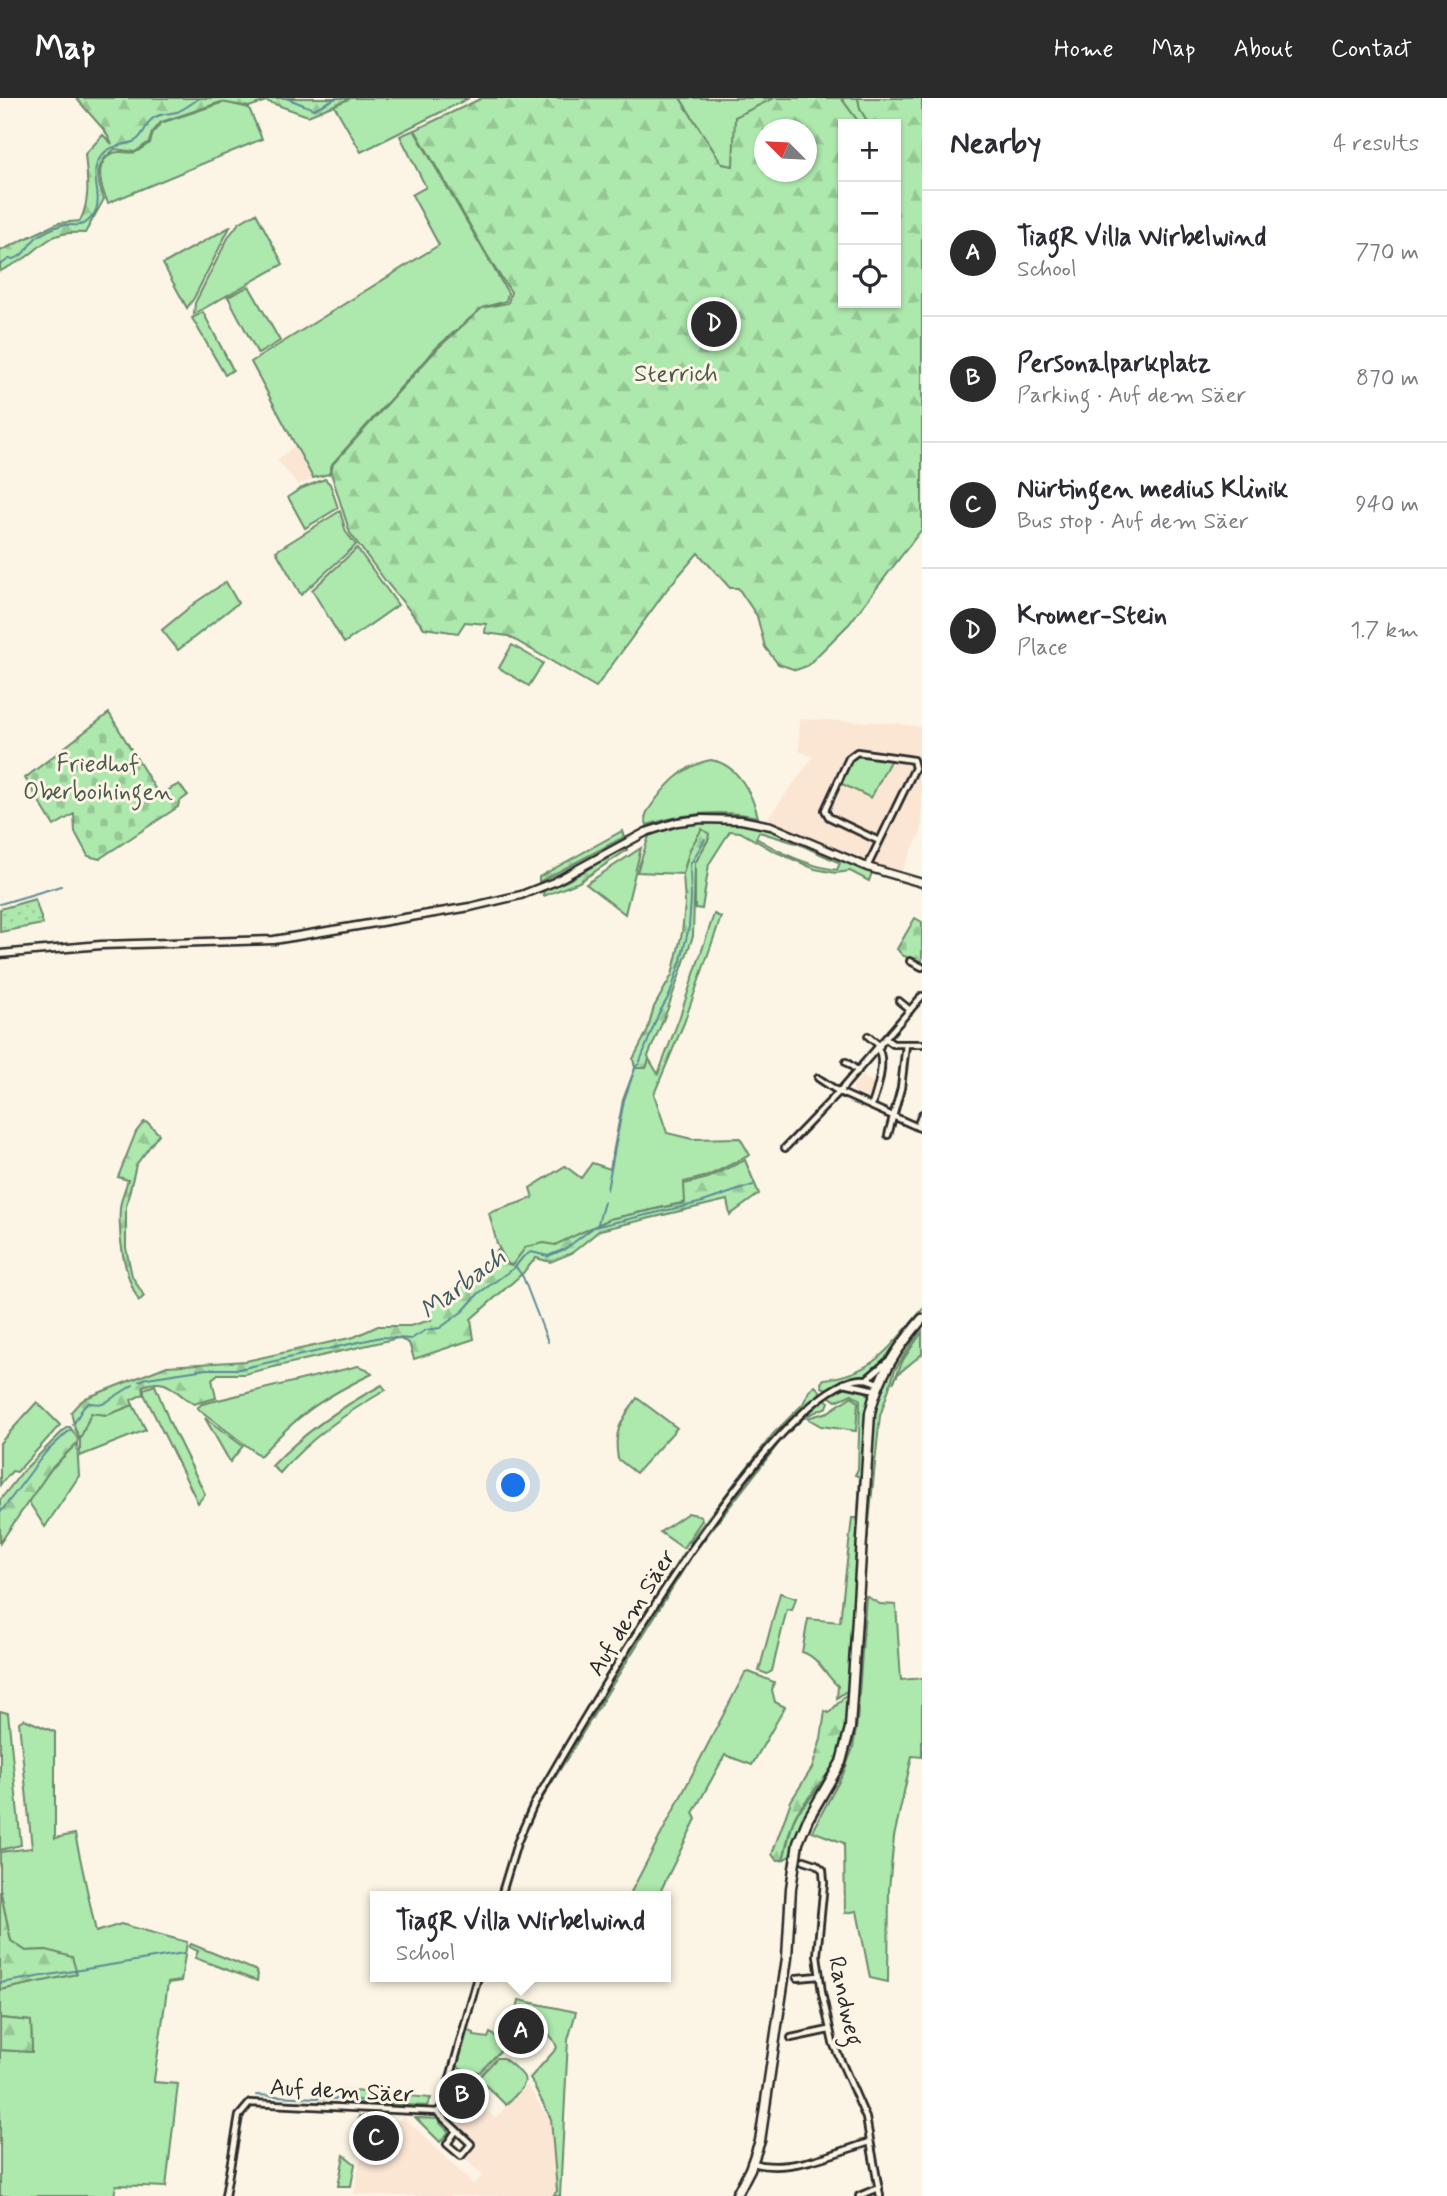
<!DOCTYPE html>
<html lang="en">
<head>
<meta charset="utf-8">
<style>
	body { margin:0; font-family:Mynerve,sans-serif; background:#f2f2f3; color:#2b2b33 }
	.controls { position:absolute; right:21px; top:21px; display:grid; overflow:hidden; border-radius:0px; box-shadow:0 2px 5px #0004 }
	.controls button { width:63px; height:63px; display:grid; place-items:center; padding:0; border:0; border-bottom:2px solid #e1e1e2; background:#fff; color:#2b2b33; font:35px sans-serif }
	.compass { position:absolute; left:754px; top:21px; width:63px; height:63px; border-radius:50%; background:#fff; box-shadow:0 2px 5px #0004; rotate:294deg }
	.you { position:absolute; left:514px; top:1388px; width:24px; height:24px; margin:-18px; border:5px solid #fff; border-radius:50%; background:#1a73e8; box-shadow:0 0 0 10px #1a73e833 }
	.badge { display:grid; place-items:center; width:46px; height:46px; border-radius:50%; background:#2b2b2b; color:#fff; font-size:23px; font-weight:700 }
	.pin { position:absolute; translate:-50% -50%; border:4px solid #fff; box-shadow:0 2px 7px #0006 }
	.popup { position:absolute; left:370px; top:1793px; width:301px; height:91px; box-sizing:border-box; display:grid; place-content:center; border-radius:0px; background:#fff; filter:drop-shadow(0 2px 5px #0005); font-size:23px; white-space:nowrap; color:#7c7c81 }
	.popup b { font-size:26px; color:#2b2b33 }
	.popup::after { content:''; position:absolute; left:50%; top:100%; margin-left:-14px; border:14px solid transparent; border-top-color:#fff }
	.list { margin:0; padding:0; list-style:none }
	h2 { display:flex; justify-content:space-between; align-items:center; height:91px; margin:0; padding:0 28px; font-size:30px }
	h2 small { font-size:23px; font-weight:400; color:#7c7c81 }
	.list li { display:grid; grid-template-columns:46px 1fr auto; gap:21px; align-items:center; box-sizing:border-box; height:126px; padding:0 28px; border-top:2px solid #e1e1e2 }
	.list b { display:block; font-size:26px; white-space:nowrap }
	.list p { margin:0; font-size:23px; white-space:nowrap; color:#7c7c81 }
	.list em { font-size:23px; font-style:normal; color:#7c7c81 }
	.icon { flex:none; width:38px; height:38px; fill:none; stroke:currentColor; stroke-width:2; stroke-linecap:round; stroke-linejoin:round }
	.map { position:relative; flex:none; width:922px; height:2098px; overflow:hidden }
	header { display:flex; align-items:center; gap:42px; box-sizing:border-box; height:98px; padding:0 35px; background:#2b2b2b; color:#fff }
	header strong { font-size:33px }
	nav { display:flex; gap:38px; margin-inline-start:auto; font-size:24px }
	main { display:flex }
	aside { flex:1; background:#fff }
	.map>svg:first-child { display:block }
	.built { fill:#fbe6d4 }
	.grass { fill:#ade8ad; stroke:#6c8a6c; stroke-width:2; fill-rule:evenodd }
	.forest { fill:url(#forest-firs); stroke:#6c8a6c; stroke-width:2; fill-rule:evenodd }
	.cemetery { fill:url(#cemetery-stones); stroke:#6c8a6c; stroke-width:2 }
	.park { fill:url(#park-dots); stroke:#6c8a6c; stroke-width:2 }
	.lines { fill:none; stroke-linecap:round; stroke-linejoin:round }
	.stream { stroke:#5d8a97; stroke-width:2 }
	.minor-casing { stroke:#2b2b2b; stroke-width:10 }
	.tertiary-casing { stroke:#2b2b2b; stroke-width:11 }
	.primary-casing { stroke:#2b2b2b; stroke-width:13 }
	.minor { stroke:#fcf5e5; stroke-width:4.5 }
	.tertiary { stroke:#fcf5e5; stroke-width:6 }
	.primary { stroke:#fcf5e5; stroke-width:8 }
	.labels { text-anchor:middle; stroke-width:6; stroke-linejoin:round; paint-order:stroke }
	.park-label { font-size:24px; fill:#4c5a4c; stroke:#fcf5e5 }
	.street-label { font-size:24px; fill:#2b2b2b; stroke:#fcf5e5 }
	.water-label { font-size:26px; font-style:italic; fill:#445a61; stroke:#fcf5e5 }
</style>
</head>
<body>
<header>
<strong>Map</strong>
<nav><a>Home</a><a>Map</a><a>About</a><a>Contact</a></nav>
</header>
<main>
<div class="map">
<svg width="922" height="2098" viewBox="0 0 922 2098">
	<defs>
		<pattern id="forest-firs" width="22" height="20" patternUnits="userSpaceOnUse" patternTransform="scale(1.75)"><rect width="22" height="20" fill="#ade8ad"/><path d="M5 1l3.5 6h-7zM16 11l3.5 6h-7z" fill="#95c795"/></pattern>
		<pattern id="cemetery-stones" width="16" height="16" patternUnits="userSpaceOnUse" patternTransform="scale(1.75)"><rect width="16" height="16" fill="#ade8ad"/><path d="M2 7V4a2 2 0 0 1 4 0v3zM10 15v-3a2 2 0 0 1 4 0v3z" fill="#95c795"/></pattern>
		<pattern id="park-dots" width="8" height="8" patternUnits="userSpaceOnUse" patternTransform="scale(1.75)"><rect width="8" height="8" fill="#ade8ad"/><path d="M2 2h.1M6 6h.1" fill="none" stroke="#95c795" stroke-width="1.8" stroke-linecap="round"/></pattern>
	</defs>
	<rect width="100%" height="100%" fill="#fcf5e5"/>
	<filter id="ink" filterUnits="userSpaceOnUse"><feTurbulence type="fractalNoise" baseFrequency=".0143" numOctaves="2"/><feDisplacementMap in="SourceGraphic" scale="14" xChannelSelector="R" yChannelSelector="G"/><feConvolveMatrix kernelMatrix="1 2 1 2 8 2 1 2 1" color-interpolation-filters="sRGB"/></filter>
	<g filter="url(#ink)">
		<g class="built">
			<path d="M294,348l19,33 -15,6 -21,-25z"/>
			<path d="M799,621l96,4 27,4v103l-22,44 -133,-55 46,-62 -14,-6z"/>
			<path d="M860,977l15,8 -2,12 -5,3 -15,-6v-7l7,-6z"/>
			<path d="M527,1987l23,35 7,71 -4,5h-177l-22,-2 5,-32 44,-46 70,68 9,-9 -19,-18 11,-13 -18,-17 21,-22 -5,-6 10,-10 9,9 -8,9 12,11z"/>
		</g>
		<g class="grass">
			<path d="M351,0h118l-108,54 -27,-47z"/>
			<path d="M680,0h94l-9,5 -31,64 -12,-3z"/>
			<path d="M841,0h17l3,12 8,14h-9z"/>
			<path d="M224,4l25,6 13,31 -154,64c-7,-15 -16,-40 5,-50 7,-3 16,1 23,-1 4,-2 10,-7 14,-9l3,-10 8,-10z"/>
			<path d="M414,32l94,163 -2,8 -24,7 -45,39 -105,117 -3,10 -16,4 -62,-116 188,-117 -27,-50 14,-8 -26,-51z"/>
			<path d="M256,115l27,51 -89,50 1,-11 34,-67 10,-13z"/>
			<path d="M230,129l-36,71 -7,10 -24,-44z"/>
			<path d="M249,188l31,55 -22,13 -30,-57z"/>
			<path d="M203,214l30,58 -8,5 -33,-57z"/>
			<path d="M325,381l5,5 8,24 -33,20 -17,-31 12,-8z"/>
			<path d="M340,413l6,21 10,13 -55,50 -25,-44z"/>
			<path d="M357,450l41,57 -54,38 -32,-53z"/>
			<path d="M226,484l12,21 -60,47 -16,-20 34,-28z"/>
			<path d="M512,547l31,18 -14,23 -30,-18z"/>
			<path d="M861,656l30,5 -20,39 -31,-15 11,-23z"/>
			<path d="M711,662c26,4 41,33 47,57 -38,-8 -74,-4 -111,8l-2,-7 2,-6c16,-24 35,-47 64,-52z"/>
			<path d="M738,723l36,9 98,42 -3,9 -19,-10 -14,2 -21,-4 -41,-18 -34,-19 -10,-1 -21,33 -7,45 -7,-1v-45l13,-23 -18,9 -7,25 -46,-2 13,-39 40,-11zM759,734l40,12 41,19 -3,7c-30,-4 -55,-17 -81,-32z"/>
			<path d="M641,750l-16,66 -39,-30z"/>
			<path d="M714,816l7,3 -37,106 -30,71 13,39 25,6 48,-1 10,17 -42,21 -24,6 2,20 -76,17 -55,27 -11,-3 -32,22h-4l-11,-21 -8,-31 44,-15 -3,-10 35,-22 16,12 11,-15 18,6 13,-69 12,-32h11l3,-9 9,15 21,-55z"/>
			<path d="M922,1212v4l-42,51 -11,10 -18,3 -25,11 -4,-2 -1,-4 3,-4c51,-5 66,-33 98,-69z"/>
			<path d="M922,1225v5l-27,42 -15,46 -18,173 11,-172c9,-37 27,-64 49,-94z"/>
			<path d="M922,1234v22l-24,20 -5,9 10,-23z"/>
			<path d="M358,1268l9,3 5,5c-50,24 -75,41 -112,82l-63,-48 5,-4z"/>
			<path d="M155,1287l15,38 35,71 -7,9 -54,-109v-5z"/>
			<path d="M382,1287l4,5c-40,23 -76,48 -106,83l-8,-7c32,-34 69,-59 110,-81z"/>
			<path d="M815,1288l5,5 -1,4 -44,41 -85,108 -1,-2 84,-108 30,-30 6,-13z"/>
			<path d="M846,1288l19,3 4,8 -5,40 -3,75 -3,2 2,-37 -5,-2 3,-6 2,-69 -8,-6 -16,7 -6,-4v-2z"/>
			<path d="M852,1298l6,6 -2,29 -35,-5 -14,-8 21,-6z"/>
			<path d="M637,1300l40,30 -41,45 -18,-14c-5,-28 3,-38 19,-61z"/>
			<path d="M825,1301l4,3 -2,5 -21,9 -20,18 -90,116 -1,-3 63,-84 32,-36z"/>
			<path d="M37,1304l23,23 -43,47 -5,-1 -12,14v-42z"/>
			<path d="M133,1307l13,25 -66,26v-17l11,-26 16,2z"/>
			<path d="M205,1320l38,28 -13,16z"/>
			<path d="M77,1345l2,33 -34,51 -17,-26 23,-32z"/>
			<path d="M688,1415l13,3 1,4 -19,28 -23,-16z"/>
			<path d="M852,1420h8l-11,173 -4,1 -8,6 1,-12c-13,-11 -19,-29 -36,-34l6,-33 32,3z"/>
			<path d="M683,1455l1,2 -159,259 44,-75z"/>
			<path d="M689,1458h2l-1,3 -158,256 9,-19z"/>
			<path d="M780,1495l16,5 -4,12 -5,-1 -15,62 -5,3 -8,-3z"/>
			<path d="M862,1496l-9,145 -10,30 -28,50 -3,-1 34,-62z"/>
			<path d="M866,1498l14,8 16,1 5,75 21,-2v79l-10,-1 -18,81 -5,52 -1,93 -18,-4 -13,-67 -12,2 -1,-70 -32,-12 31,-57 10,-26 4,-25z"/>
			<path d="M749,1574l25,10 -2,8 3,12 10,5 -33,58 -27,-10 -32,58 3,6 -38,77h-29l116,-223z"/>
			<path d="M0,1613l8,2 13,132 -21,5z"/>
			<path d="M24,1621l31,13v106l20,-4 21,98 25,-8 66,18 -6,39 -13,2 -14,97v2l24,2 -12,103 -50,-2 -2,11h-114v-146l32,2 -1,-31 -31,-3v-28l76,-16 -29,-24 -21,1 -15,-10 -11,-52v-37l32,-4 -13,-126z"/>
			<path d="M839,1657c-13,35 -38,64 -48,100l-8,5 10,-38 5,-10 16,-18z"/>
			<path d="M191,1846l64,26 3,4 -1,7 -62,-23 3,-7 -9,-4z"/>
			<path d="M519,1902l57,12 -8,28 -8,156h-7l4,-5 -6,-72 -21,-41 27,-30c-4,-17 -27,-27 -41,-35z"/>
			<path d="M466,1932l8,3v3l14,2 2,-5 11,6v11l-21,22h-11l-13,-6z"/>
			<path d="M497,1960h6c29,23 28,21 3,47l-28,-27z"/>
			<path d="M359,2018l24,2 -2,5 -21,19 -5,-5z"/>
			<path d="M416,2020l25,1 -1,4 9,9 -9,10z"/>
			<path d="M344,2057l11,9 -4,22h-13z"/>
		</g>
		<g class="forest">
			<path d="M76,0h275l-43,18 -42,-15 -17,6 -28,-5 -60,20 -9,11 -3,9 -14,10 -20,-3c-20,15 -20,27 -11,50l-19,34c-33,-2 -36,7 -60,25 -8,5 -17,9 -25,13v-20l58,-28 22,-2c11,-22 7,-44 5,-67l18,-19 9,9 -7,-13z"/>
			<path d="M482,0h198l42,66 11,2 2,-49 39,-19h67l19,26h-17v179h53v-179h-27l-9,-15 -2,-11h64v431l-73,95 -42,42 -11,4 -18,-6 -13,-17 -8,-31 -19,-28h-8l-32,-35 -30,35 -72,99 -88,-51 -23,-3 1,-9 -21,-2 -7,11 -34,-5 -37,-45 -37,-50 -19,-60 2,-9 105,-116 44,-40 26,-5 3,-11 -17,-25 -79,-137zM764,32h42v42h-42z"/>
			<path d="M702,731l7,5 -1,6 -13,23 -2,73 -26,75 -19,45 1,3 -3,9h-11l-2,-9 14,-27 7,-25 18,-32 10,-42 3,-29 -2,-30 7,-25z"/>
			<path d="M622,733l2,6 -85,45v-5z"/>
			<path d="M626,749l1,3 -48,32 -35,14 -1,-5 24,-10z"/>
			<path d="M144,1024l4,1 11,11 -23,31 -10,41v42l6,28 12,20 -5,5c-15,-27 -21,-62 -19,-93 1,-9 5,-19 8,-28l-10,-3 18,-45z"/>
			<path d="M745,1062l14,34 -29,21 -3,-15 -127,30 -28,23 -22,9 -14,-4 -13,15 -52,46 3,20 -60,20 -5,-16 -11,-5 -154,36h-26l-6,5 4,19 -22,6c-20,-11 -25,-28 -51,-18l1,8 -13,6 2,5 -26,10 -16,-2 -11,26 -5,-10 -4,-17 8,-9 7,-5 81,-32 79,-5 108,-24 24,-11h32l21,-6 -2,-13 31,-19 39,-39 9,15 4,1 14,-18 18,-4 11,2 55,-26 75,-16 -1,-19 24,-6z"/>
			<path d="M67,1329h3l8,12 -1,4 -26,26 -51,74v-43l23,-29z"/>
			<path d="M846,1597l3,1c-2,19 -2,41 -10,59 -10,22 -29,38 -42,58 -8,13 -10,32 -14,47h-7l-4,-6 19,-53 21,-33 9,-29 4,-28 4,2z"/>
			<path d="M0,1791l11,52 15,10 21,-1 25,7 5,17 -77,16z"/>
			<path d="M0,1920l31,3 1,31 -32,-2z"/>
			<path d="M343,1992l88,8 -4,8 -86,-4z"/>
		</g>
		<g class="cemetery">
			<path d="M109,615l50,82 20,-11 9,11 -9,7 -1,5 -79,52 -11,-3 -13,-24 -1,-18 -20,12 -29,-48z"/>
			<path d="M915,820l7,4v43l-20,-10 -5,-6z"/>
		</g>
		<path class="park" d="M35,801l8,25 -43,8v-23z"/>
		<g class="lines">
			<g class="stream">
				<path d="M225,0h3"/>
				<path d="M286,0l28,11 22,-11"/>
				<path d="M0,167l9,-6c15,1 18,-14 28,-22 6,-4 18,-10 25,-12 9,-1 18,3 26,-4 24,-22 -7,-47 17,-69 9,-8 20,-6 30,-11 9,-5 10,-15 16,-21 7,-7 18,-6 26,-8 8,-3 16,-10 23,-14"/>
				<path d="M0,806l61,-18"/>
				<path d="M607,1092l17,-90 12,-34 3,-2 19,-49 12,-21 11,-34 8,-33 2,-28 -1,-34 15,-26"/>
				<path d="M597,1129l7,-25"/>
				<path d="M516,1169l7,10 25,65"/>
				<path d="M139,1283l8,-3 59,-9h33l142,-32 30,2 15,-9 14,-2 23,-17 16,-18 35,-25 9,-11 8,-5 17,4 17,-7 29,-22 109,-25 50,-17"/>
				<path d="M73,1327l11,-19 5,-3 14,1 30,-19"/>
				<path d="M0,1415l45,-60 26,-24"/>
				<path d="M0,1885l184,-30"/>
				<path d="M256,1997l81,4"/>
				<path d="M344,2001l29,2"/>
			</g>
			<defs>
				<g id="minor">
					<path d="M867,769l48,-99 -2,-8 -6,-1 -50,-7 -8,6 -24,52 4,7 50,24"/>
					<path d="M910,863l12,6"/>
					<path d="M899,903l11,9"/>
					<path d="M868,938l12,10"/>
					<path d="M886,941l7,5h29"/>
					<path d="M846,964l12,9"/>
					<path d="M818,980l21,14 83,37"/>
					<path d="M872,1007c5,-14 14,-44 6,-56"/>
					<path d="M917,1029l5,-13"/>
					<path d="M888,1037l13,-47 5,-44"/>
					<path d="M785,1050l54,-56 83,-96"/>
					<path d="M868,1280l21,-18"/>
					<path d="M844,1285l32,7"/>
					<path d="M804,1762l12,4 7,6 1,13 -7,72 5,38 11,50 33,75 14,78"/>
					<path d="M501,1798l16,-53 17,-39c36,-60 267,-475 345,-420"/>
					<path d="M797,1880l22,-2"/>
					<path d="M791,1940l38,-8"/>
					<path d="M437,2014l5,-5 36,-130"/>
					<path d="M753,2065c35,11 84,-11 117,-21"/>
					<path d="M225,2098l14,-80 11,-13 187,9 34,32 -10,12 -14,-12 9,-13"/>
					<path d="M859,2098l20,-8"/>
				</g>
				<path id="tertiary" d="M0,856l101,-9 173,-5 196,-33 51,-12 33,-13 92,-50 31,-10 25,-3 39,1 30,6 96,41 55,16"/>
				<path id="primary" d="M736,2098l14,-27 10,-28 27,-183 4,-70 7,-45 10,-24 33,-57 9,-34 20,-315c8,-37 28,-66 52,-94"/>
			</defs>
			<use href="#minor" class="minor-casing"/>
			<use href="#tertiary" class="tertiary-casing"/>
			<use href="#primary" class="primary-casing"/>
			<use href="#minor" class="minor"/>
			<use href="#tertiary" class="tertiary"/>
			<use href="#primary" class="primary"/>
		</g>
	</g>
	<g class="labels">
		<g class="park-label">
			<text x="676" y="283">Sterrich</text>
			<text x="98" y="673">Friedhof<tspan x="98" dy="28">Oberboihingen</tspan></text>
		</g>
		<g class="street-label">
			<text transform="translate(631 1514) rotate(-58)" y="8">Auf dem Säer</text>
			<text transform="translate(846 1903) rotate(78)" y="8">Randweg</text>
			<text transform="translate(342 1992) rotate(3)" y="8">Auf dem Säer</text>
		</g>
		<g class="water-label">
			<text transform="translate(462 1185) rotate(-37)" y="9">Marbach</text>
		</g>
	</g>
</svg>
<div class="controls">
<button>+</button>
<button>−</button>
<button><svg class="icon" aria-label="locate" viewBox="0 0 24 24"><circle cx="12" cy="12" r="6"/><path d="M12 2v4M12 18v4M2 12h4M18 12h4"/></svg></button>
</div>
<svg class="compass" viewBox="-18 -18 36 36"><path d="M0-13l5 13h-10z" fill="#e53935"/><path d="M0 13l5-13h-10z" fill="#7c7c81"/></svg>
<div class="you"></div>
<div class="pin badge" style="left:521px;top:1933px">A</div>
<div class="popup"><b>TiagR Villa Wirbelwind</b>School</div>
<div class="pin badge" style="left:462px;top:1998px">B</div>
<div class="pin badge" style="left:376px;top:2040px">C</div>
<div class="pin badge" style="left:714px;top:226px">D</div>
</div>
<aside>
<h2>Nearby<small>4 results</small></h2>
<ul class="list">
<li><span class="badge">A</span><div><b>TiagR Villa Wirbelwind</b><p>School</p></div><em>770 m</em></li>
<li><span class="badge">B</span><div><b>Personalparkplatz</b><p>Parking · Auf dem Säer</p></div><em>870 m</em></li>
<li><span class="badge">C</span><div><b>Nürtingen medius Klinik</b><p>Bus stop · Auf dem Säer</p></div><em>940 m</em></li>
<li><span class="badge">D</span><div><b>Kromer-Stein</b><p>Place</p></div><em>1.7 km</em></li>
</ul>
</aside>
</main>
</body>
</html>
